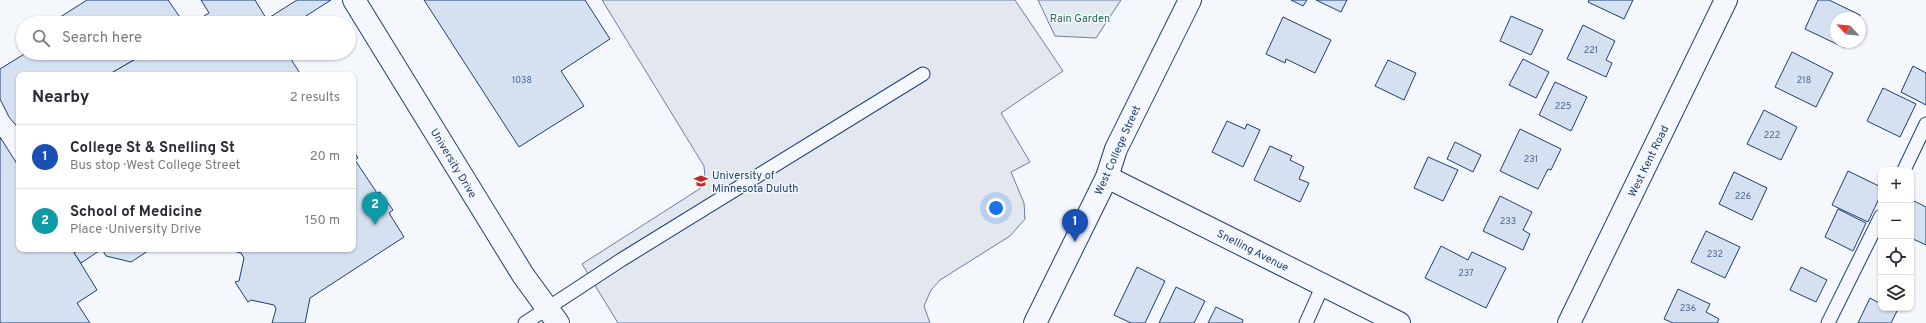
<!DOCTYPE html>
<html lang="en">
<head>
<meta charset="utf-8">
<style>
	body { margin:0; font-family:Overpass,sans-serif; background:#f7f7f7; color:#2b2b33 }
	.controls { position:absolute; right:12px; bottom:12px; display:grid; overflow:hidden; border-radius:8px; box-shadow:0 1px 3px #0004 }
	.controls button { width:36px; height:36px; display:grid; place-items:center; padding:0; border:0; border-bottom:1px solid #e1e1e2; background:#fff; color:#2b2b33; font:20px sans-serif }
	.compass { position:absolute; left:1830px; top:12px; width:36px; height:36px; border-radius:50%; background:#fff; box-shadow:0 1px 3px #0004; rotate:296deg }
	.you { position:absolute; left:996px; top:208px; width:14px; height:14px; margin:-10px; border:3px solid #fff; border-radius:50%; background:#1a73e8; box-shadow:0 0 0 6px #1a73e833 }
	.badge { display:grid; place-items:center; width:26px; height:26px; border-radius:50%; background:#2563eb; color:#fff; font-size:13px; font-weight:700 }
	.pin { position:absolute; translate:-50% -33px; filter:drop-shadow(0 1px 2px #0008) }
	.pin::after { content:''; position:absolute; top:21px; width:14px; height:12px; background:inherit; clip-path:polygon(0 0,100% 0,50% 100%) }
	.list { margin:0; padding:0; list-style:none }
	h2 { display:flex; justify-content:space-between; align-items:center; height:52px; margin:0; padding:0 16px; font-size:17px }
	h2 small { font-size:13px; font-weight:400; color:#7c7c81 }
	.list li { display:grid; grid-template-columns:26px 1fr auto; gap:12px; align-items:center; box-sizing:border-box; height:64px; padding:0 16px; border-top:1px solid #e1e1e2 }
	.list b { display:block; font-size:15px; white-space:nowrap }
	.list p { margin:0; font-size:13px; white-space:nowrap; color:#7c7c81 }
	.list em { font-size:13px; font-style:normal; color:#7c7c81 }
	.icon { flex:none; width:22px; height:22px; fill:none; stroke:currentColor; stroke-width:2; stroke-linecap:round; stroke-linejoin:round }
	.map { position:relative; flex:none; width:1926px; height:323px; overflow:hidden }
	.search { position:absolute; background:#fff; box-shadow:0 1px 3px #0004; left:16px; top:16px; width:340px; height:44px; display:flex; align-items:center; gap:10px; box-sizing:border-box; padding:0 14px; border-radius:22px; color:#7c7c81; font-size:15px }
	.panel { position:absolute; background:#fff; box-shadow:0 1px 3px #0004; left:16px; top:72px; width:340px; height:180px; border-radius:8px }
	.map>svg:first-child { display:block }
	.green { fill:#e3e9f0; stroke:#687fa3 }
	.parking { fill:#e3e8f0; stroke:#687fa3 }
	.building { fill:#d5e0f0; stroke:#1d3f73 }
	.lines { fill:none; stroke-linecap:round; stroke-linejoin:round }
	.lane-casing { stroke:#1d3f73; stroke-width:15 }
	.street-casing { stroke:#1d3f73; stroke-width:24 }
	.secondary-casing { stroke:#1d3f73; stroke-width:24 }
	.lane { stroke:#f4f7fb; stroke-width:13 }
	.street { stroke:#f4f7fb; stroke-width:22 }
	.secondary { stroke:#f4f7fb; stroke-width:22 }
	.labels { text-anchor:middle; stroke-width:3; stroke-linejoin:round; paint-order:stroke }
	.number-label { font-size:9px; fill:#4b6792 }
	.park-label { font-size:11px; fill:#2c6c60; stroke:#f4f7fb }
	.street-label { font-size:11px; fill:#1d3f73; stroke:#f4f7fb }
	.poi-label { font-size:11px; fill:#1d3f73; stroke:#f4f7fb; text-anchor:start }
</style>
</head>
<body>
<div class="map">
<svg width="1926" height="323" viewBox="0 0 1926 323">
	<rect width="100%" height="100%" fill="#f4f7fb"/>
	<path class="green" d="M1038,0h83l-25,38 -41,-2z"/>
	<path class="parking" d="M602,0h413l48,71 -62,42 29,49 -19,10 13,31 1,16 -15,17 -70,44 -9,10 -7,16 6,17h-312l-36,-59 119,-76 4,-10 -1,-12z"/>
	<g class="building">
		<path d="M87,0h81l16,23h-128l-2,-2z"/>
		<path d="M201,0h54l14,23h-76l16,-10z"/>
		<path d="M297,0h34l-36,23h-26l-2,-4z"/>
		<path d="M424,0h161l25,39 -49,32 23,35 -65,41z"/>
		<path d="M1291,0h16l-4,6z"/>
		<path d="M1316,0h31l-6,12z"/>
		<path d="M1589,0h44l-9,19 -36,-17z"/>
		<path d="M1818,0h11l31,15 -1,3h-23v24h12l-3,6 -40,-19z"/>
		<path d="M1511,16l32,14 -12,25 -31,-14z"/>
		<path d="M1283,17l48,23 -16,33 -29,-14 -1,4 -19,-9z"/>
		<path d="M1583,25l32,16 -9,19 6,3 -6,14 -39,-18z"/>
		<path d="M1792,52l41,21 -17,34 -41,-20z"/>
		<path d="M26,53h120l-38,22h-89v54l-10,-12 -9,-18v-30z"/>
		<path d="M146,53h146l-3,3 12,19h-193z"/>
		<path d="M1523,59l26,13 -13,26 -27,-13z"/>
		<path d="M1388,60l28,13 -12,27 -29,-14z"/>
		<path d="M1913,66l13,7v32l-25,-13z"/>
		<path d="M1555,82l32,15 -16,34 -32,-16z"/>
		<path d="M1883,88l33,16 -16,33 -33,-16z"/>
		<path d="M1764,110l33,17 -16,33 -34,-16z"/>
		<path d="M1227,121l18,8 2,-5 13,6 -17,37 -31,-15z"/>
		<path d="M1520,129l41,20 -10,21 -3,-1 -10,20 -38,-18z"/>
		<path d="M0,137l19,30v82h53l25,41 -20,13 13,20h-90z"/>
		<path d="M1455,142l26,13 -8,17 -26,-13z"/>
		<path d="M1270,146l22,10 -2,4 14,7 -5,12 10,4 -9,19 -46,-22z"/>
		<path d="M353,150l5,8 -3,2 22,33 3,-1 13,18 -4,3 15,24 -94,61 -5,25h-33l4,-14 -2,-4 -23,-5 -3,2 -13,-20 4,-1 5,-23 -3,-5 -16,-4h128z"/>
		<path d="M1428,157l30,13 -15,31 -29,-13z"/>
		<path d="M1848,171l33,16v7l-13,28 -36,-17z"/>
		<path d="M1734,172l33,16 -15,32 -33,-16z"/>
		<path d="M1500,196l32,16 -9,18 7,4 -7,16 -40,-19z"/>
		<path d="M1912,200l14,7v38l-15,-7z"/>
		<path d="M1838,209l28,14 -13,28 -28,-14z"/>
		<path d="M1706,231l34,16 -15,31 -34,-16z"/>
		<path d="M1441,246l27,14 4,-8 34,16 -20,40 -61,-30z"/>
		<path d="M80,249h71l-20,13 -25,-6 -4,-7 -21,14 -7,-10z"/>
		<path d="M1137,267l28,14 -20,42h-14l-17,-8z"/>
		<path d="M1801,267l26,13 -11,22 -26,-12z"/>
		<path d="M1176,287l29,14 -11,22h-35z"/>
		<path d="M1678,289l32,15 -4,8 13,7 -2,4h-44l-9,-4z"/>
		<path d="M1870,298l11,6v4h9l7,3 -6,12h-33z"/>
		<path d="M1216,307l27,13 -1,3h-34z"/>
	</g>
	<g class="lines">
		<defs>
			<g id="lane">
				<path d="M1904,170l22,-46"/>
				<path d="M525,323l96,-63 302,-186"/>
				<path d="M1306,323l17,-38"/>
				<path d="M1828,323l53,-107"/>
			</g>
			<g id="street">
				<path d="M354,0l169,275 35,48"/>
				<path d="M1107,177l292,146"/>
				<path d="M1569,323l157,-323"/>
			</g>
			<path id="secondary" d="M1035,323l72,-146 9,-28 74,-149"/>
		</defs>
		<use href="#lane" class="lane-casing"/>
		<use href="#street" class="street-casing"/>
		<use href="#secondary" class="secondary-casing"/>
		<use href="#lane" class="lane"/>
		<use href="#street" class="street"/>
		<use href="#secondary" class="secondary"/>
	</g>
	<defs>
		<symbol id="university-bare" viewBox="-9 -9 18 18"><path d="M0-5L7-2L0 1L-7-2ZM-4 1L0 2.5L4 1V4Q0 6-4 4Z" fill="#c62828" stroke="#f4f7fb" stroke-width="2.5" paint-order="stroke"/></symbol>
	</defs>
	<g fill-rule="evenodd">
		<use href="#university-bare" x="691" y="171" width="20" height="20"/>
	</g>
	<g class="labels">
		<g class="number-label">
			<text x="1591" y="53">221</text>
			<text x="522" y="83">1038</text>
			<text x="1804" y="83">218</text>
			<text x="1563" y="109">225</text>
			<text x="1772" y="138">222</text>
			<text x="1531" y="162">231</text>
			<text x="1743" y="199">226</text>
			<text x="1508" y="224">233</text>
			<text x="1715" y="257">232</text>
			<text x="1466" y="276">237</text>
			<text x="1688" y="311">236</text>
		</g>
		<g class="park-label">
			<text x="1080" y="22">Rain Garden</text>
		</g>
		<g class="street-label">
			<text transform="translate(1117 150) rotate(-66)" y="4">West College Street</text>
			<text transform="translate(1648 161) rotate(-64)" y="4">West Kent Road</text>
			<text transform="translate(454 163) rotate(59)" y="4">University Drive</text>
			<text transform="translate(1253 250) rotate(27)" y="4">Snelling Avenue</text>
		</g>
		<g class="poi-label">
			<text x="712" y="179">University of<tspan x="712" dy="13">Minnesota Duluth</tspan></text>
		</g>
	</g>
</svg>
<div class="controls">
<button>+</button>
<button>−</button>
<button><svg class="icon" aria-label="locate" viewBox="0 0 24 24"><circle cx="12" cy="12" r="6"/><path d="M12 2v4M12 18v4M2 12h4M18 12h4"/></svg></button>
<button><svg class="icon" aria-label="layers" viewBox="0 0 24 24"><path d="M12 4l9 5-9 5-9-5zM3 14l9 5 9-5"/></svg></button>
</div>
<svg class="compass" viewBox="-18 -18 36 36"><path d="M0-13l5 13h-10z" fill="#e53935"/><path d="M0 13l5-13h-10z" fill="#7c7c81"/></svg>
<div class="you"></div>
<div class="pin badge" style="left:1075px;top:242px;background:#1a4fb4">1</div>
<div class="pin badge" style="left:375px;top:225px;background:#0f9aa8">2</div>
<div class="search"><svg class="icon" aria-label="search" viewBox="0 0 24 24"><circle cx="10" cy="10" r="6"/><path d="M15 15l6 6"/></svg>Search here</div>
<section class="panel">
<h2>Nearby<small>2 results</small></h2>
<ul class="list">
<li><span class="badge" style="background:#1a4fb4">1</span><div><b>College St &amp; Snelling St</b><p>Bus stop · West College Street</p></div><em>20 m</em></li>
<li><span class="badge" style="background:#0f9aa8">2</span><div><b>School of Medicine</b><p>Place · University Drive</p></div><em>150 m</em></li>
</ul>
</section>
</div>
</body>
</html>
